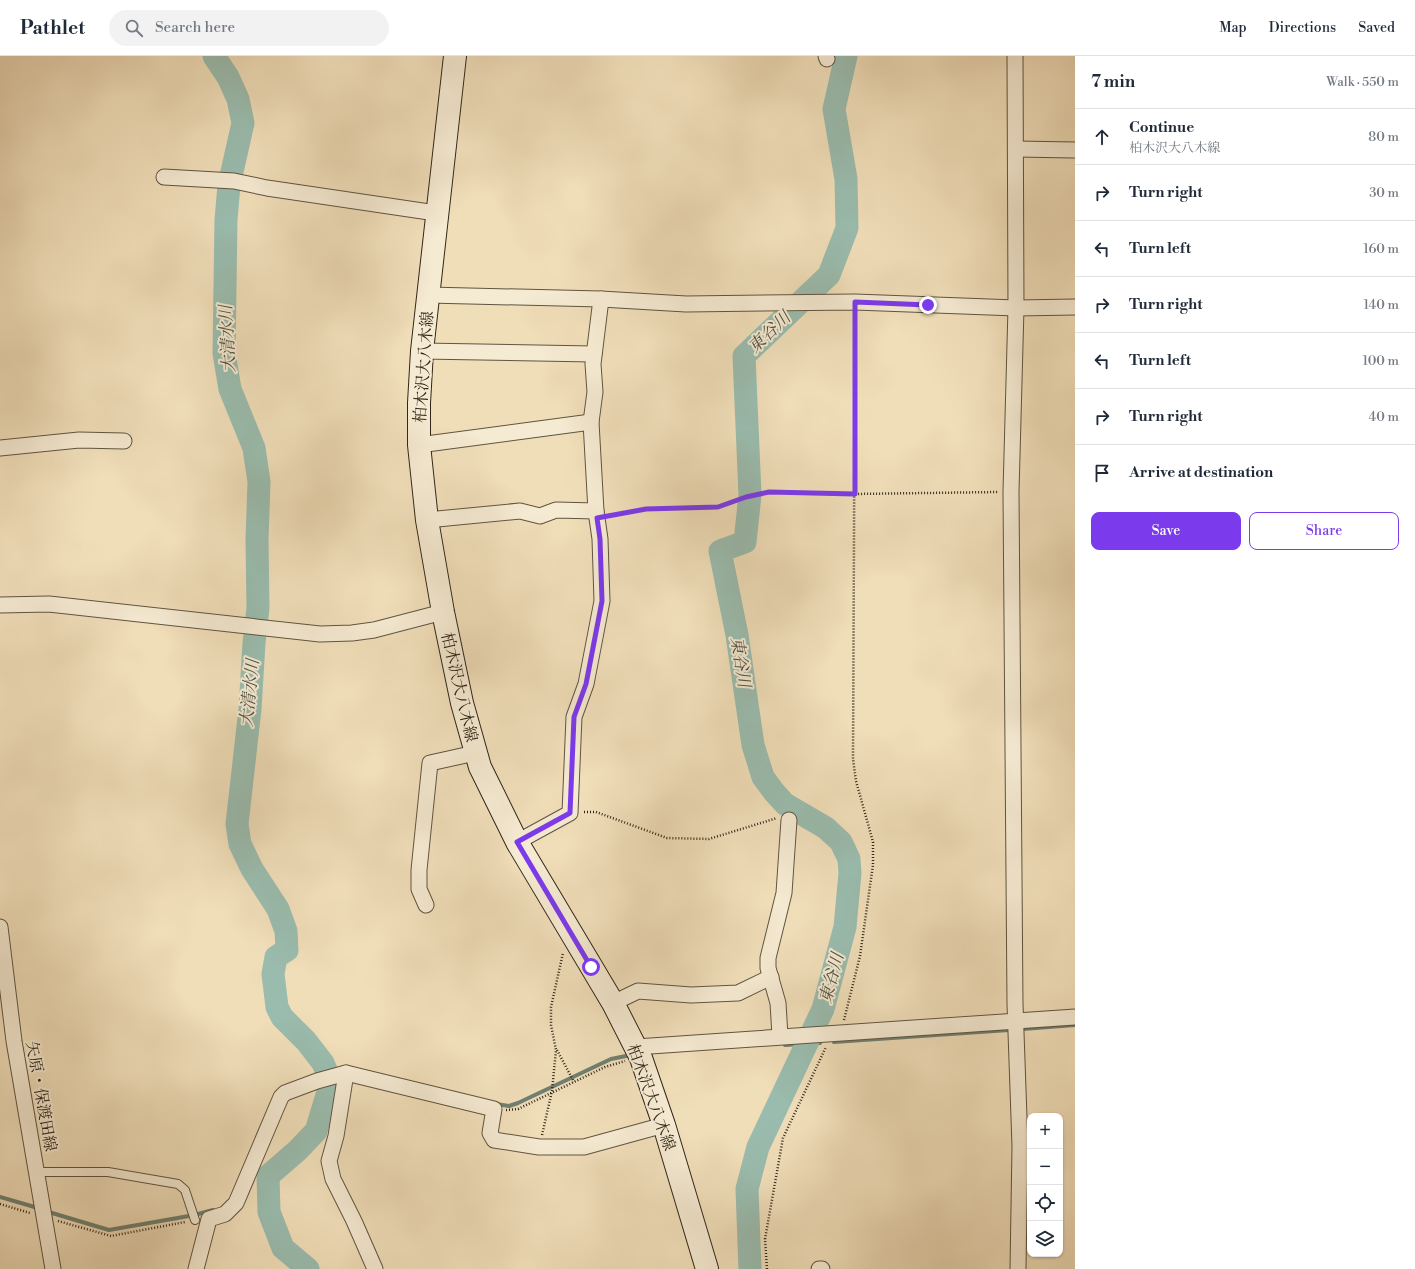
<!DOCTYPE html>
<html lang="en">
<head>
<meta charset="utf-8">
<style>
	body { margin:0; font-family:"Libre Bodoni","Noto Serif JP",serif; background:#f2f2f3; color:#1f2937 }
	.controls { position:absolute; right:12px; bottom:12px; display:grid; overflow:hidden; border-radius:8px; box-shadow:0 1px 3px #0004 }
	.controls button { width:36px; height:36px; display:grid; place-items:center; padding:0; border:0; border-bottom:1px solid #e0e1e3; background:#fff; color:#1f2937; font:20px sans-serif }
	.stop { position:absolute; width:12px; height:12px; margin:-9px; border:3px solid #7c3aed; border-radius:50%; background:#fff }
	.stop.end { background:#7c3aed; border-color:#fff; box-shadow:0 1px 4px #0008 }
	.list { margin:0; padding:0; list-style:none }
	h2 { display:flex; justify-content:space-between; align-items:center; height:52px; margin:0; padding:0 16px; font-size:17px }
	h2 small { font-size:13px; font-weight:400; color:#747a83 }
	.list li { display:grid; grid-template-columns:26px 1fr auto; gap:12px; align-items:center; box-sizing:border-box; height:56px; padding:0 16px; border-top:1px solid #e0e1e3 }
	.list b { display:block; font-size:15px; white-space:nowrap }
	.list p { margin:0; font-size:13px; white-space:nowrap; color:#747a83 }
	.list em { font-size:13px; font-style:normal; color:#747a83 }
	.actions { display:flex; gap:8px; padding:12px 16px }
	.actions a { flex:1; padding:9px 0; border:1px solid #7c3aed; border-radius:8px; text-align:center; font-size:14px; color:#7c3aed }
	.actions .main { background:#7c3aed; color:#fff }
	.icon { flex:none; width:22px; height:22px; fill:none; stroke:currentColor; stroke-width:2; stroke-linecap:round; stroke-linejoin:round }
	.map { position:relative; flex:none; width:1075px; height:1213px; overflow:hidden }
	header { display:flex; align-items:center; gap:24px; box-sizing:border-box; height:56px; padding:0 20px; background:#fff; border-bottom:1px solid #e0e1e3 }
	header strong { font-size:19px }
	nav { display:flex; gap:22px; margin-inline-start:auto; font-size:14px }
	.search { width:280px; height:36px; background:#f2f2f3; display:flex; align-items:center; gap:10px; box-sizing:border-box; padding:0 14px; border-radius:22px; color:#747a83; font-size:15px }
	main { display:flex }
	aside { flex:1; background:#fff }
	.map>svg:first-child { display:block }
	.lines { fill:none; stroke-linecap:round; stroke-linejoin:round }
	.stream { stroke:#708072; stroke-width:4 }
	.river { stroke:#9abcae; stroke-width:23 }
	.lane-casing { stroke:#605440; stroke-width:10 }
	.street-casing { stroke:#605440; stroke-width:17 }
	.secondary-casing { stroke:#302618; stroke-width:24 }
	.path { stroke:#302618; stroke-width:2.5; stroke-dasharray:1 2; stroke-linecap:butt }
	.lane { stroke:#f5ead2; stroke-width:8 }
	.street { stroke:#f5ead2; stroke-width:15 }
	.secondary { stroke:#f5ead2; stroke-width:22 }
	.route { stroke:#7c3aed; stroke-width:5 }
	.labels { text-anchor:middle; stroke-width:4; stroke-linejoin:round; paint-order:stroke }
	.street-label { font-size:16px; fill:#302618; stroke:#f5ead2 }
	.water-label { font-size:17px; font-style:italic; fill:#505345; stroke:#f5ead2 }
</style>
</head>
<body>
<header>
<strong>Pathlet</strong>
<div class="search"><svg class="icon" aria-label="search" viewBox="0 0 24 24"><circle cx="10" cy="10" r="6"/><path d="M15 15l6 6"/></svg>Search here</div>
<nav><a>Map</a><a>Directions</a><a>Saved</a></nav>
</header>
<main>
<div class="map">
<svg width="1075" height="1213" viewBox="0 0 1075 1213">
	<rect width="100%" height="100%" fill="#f0deb9"/>
	<filter id="stains"><feTurbulence type="fractalNoise" baseFrequency=".005" numOctaves="4"/><feColorMatrix values="0 0 0 0 .2 0 0 0 0 .09 0 0 0 0 .02 0 0 0 .5 -.17"/></filter>
	<radialGradient id="worn" r=".72"><stop offset=".6" stop-color="#630" stop-opacity="0"/><stop offset="1" stop-color="#630" stop-opacity=".3"/></radialGradient>
	<g class="lines">
		<g class="stream">
			<path d="M1023,973l52,-4"/>
			<path d="M834,986l175,-12"/>
			<path d="M785,989l35,-2"/>
			<path d="M496,1048l13,2 9,-3 93,-44 20,-4"/>
			<path d="M0,1141l38,11"/>
			<path d="M52,1157l57,17 80,-14"/>
			<path d="M198,1158l15,-4"/>
		</g>
		<g class="river">
			<path d="M214,0l14,21 10,22 5,24 -14,62 -3,35 -2,133 6,36 24,59 5,34 -2,57 1,69 -4,35 -4,66 -13,115 3,20 12,25 26,40 8,22 1,19 -11,7 -3,17 4,33 5,10 24,24 17,22 8,19 -15,49 -18,19 -30,26 1,36 14,36 25,21"/>
			<path d="M750,1213l-3,-80 11,-42 65,-138 22,-82 5,-54 -1,-14 -8,-17 -15,-14 -41,-24 -11,-12 -11,-15 -10,-32 -16,-110 -17,-84 25,-9 5,-47 -6,-139 85,-81 18,-47 -1,-49 -12,-70 12,-53"/>
		</g>
		<defs>
			<path id="lane" d="M36,1116h72l70,12 7,6 10,30"/>
			<g id="street">
				<path d="M826,0l1,3"/>
				<path d="M1015,0l1,252 -5,184 4,512 5,142 -2,123"/>
				<path d="M1016,93l59,1"/>
				<path d="M164,121l70,4 33,7 169,25"/>
				<path d="M428,239l173,4 85,5 169,-2 161,6 59,-1"/>
				<path d="M422,295l172,3"/>
				<path d="M419,389l172,-23"/>
				<path d="M0,392l79,-8 45,1"/>
				<path d="M427,464l93,-9 20,5 16,-6 40,1"/>
				<path d="M0,549l49,-1 271,30 32,-1 22,-3 69,-18"/>
				<path d="M517,786l53,-29 4,-96 12,-33 16,-83 -2,-62 -4,-28 -5,-89 4,-30 -2,-28 8,-65"/>
				<path d="M426,849l-7,-16v-19l11,-107 45,-10"/>
				<path d="M0,871l14,114 39,228"/>
				<path d="M613,947l25,-12 53,4 47,-2 33,-16"/>
				<path d="M780,980l-2,-33 -10,-35v-10l16,-65 5,-73"/>
				<path d="M636,991l439,-30"/>
				<path d="M346,1017l-10,63 -7,25 4,18 21,42 21,48"/>
				<path d="M196,1213l13,-50 16,-5 11,-11 45,-106 4,-4 32,-12 29,-8 148,36 -4,24 4,7 45,7h45l80,-22"/>
				<path d="M819,1213h3"/>
			</g>
			<path id="secondary" d="M455,0l-33,295 -3,52v42l8,75 16,92 19,91 18,64 37,75 96,161 28,55 23,67 43,144"/>
		</defs>
		<use href="#lane" class="lane-casing"/>
		<use href="#street" class="street-casing"/>
		<use href="#secondary" class="secondary-casing"/>
		<g class="path">
			<path d="M609,459l47,-7 63,-1 27,-10 23,-5 86,2 144,-2"/>
			<path d="M584,756h12l71,26 42,1 68,-21"/>
			<path d="M844,964l16,-64 13,-91v-23l-17,-61 -3,-22 2,-444"/>
			<path d="M557,994l17,32"/>
			<path d="M506,1054l12,-1 87,-42 20,-6"/>
			<path d="M542,1079l10,-44 4,-41 -5,-25v-18l12,-54"/>
			<path d="M0,1148l30,9"/>
			<path d="M58,1165l53,15 74,-14"/>
			<path d="M767,1213l-2,-30 18,-101 43,-91"/>
		</g>
		<use href="#lane" class="lane"/>
		<use href="#street" class="street"/>
		<use href="#secondary" class="secondary"/>
	</g>
	<g class="lines">
		<path class="route" d="M591,911l-74,-125 53,-29 4,-96 12,-33 16,-83 -2,-62 -3,-21 49,-9 72,-2 28,-10 23,-5 86,2v-192l73,3"/>
	</g>
	<g class="labels">
		<g class="street-label">
			<text transform="translate(423 311) rotate(-86)" y="6">柏木沢大八木線</text>
			<text transform="translate(460 631) rotate(77)" y="6">柏木沢大八木線</text>
			<text transform="translate(42 1040) rotate(80)" y="6">矢原・保渡田線</text>
			<text transform="translate(652 1041) rotate(70)" y="6">柏木沢大八木線</text>
		</g>
		<g class="water-label">
			<text transform="translate(769 276) rotate(-44)" y="6">東谷川</text>
			<text transform="translate(227 283) rotate(-93)" y="6">大清水川</text>
			<text transform="translate(741 606) rotate(81)" y="6">東谷川</text>
			<text transform="translate(249 637) rotate(-84)" y="6">大清水川</text>
			<text transform="translate(831 922) rotate(-75)" y="6">東谷川</text>
		</g>
	</g>
	<rect width="100%" height="100%" filter="url(#stains)"/>
	<rect width="100%" height="100%" fill="url(#worn)"/>
</svg>
<div class="controls">
<button>+</button>
<button>−</button>
<button><svg class="icon" aria-label="locate" viewBox="0 0 24 24"><circle cx="12" cy="12" r="6"/><path d="M12 2v4M12 18v4M2 12h4M18 12h4"/></svg></button>
<button><svg class="icon" aria-label="layers" viewBox="0 0 24 24"><path d="M12 4l9 5-9 5-9-5zM3 14l9 5 9-5"/></svg></button>
</div>
<div class="stop" style="left:591px;top:911px"></div>
<div class="stop end" style="left:928px;top:249px"></div>
</div>
<aside>
<h2>7 min<small>Walk · 550 m</small></h2>
<ul class="list">
<li><svg class="icon" aria-label="ahead" viewBox="0 0 24 24"><path d="M12 20V5M6 11l6-6 6 6"/></svg><div><b>Continue</b><p>柏木沢大八木線</p></div><em>80 m</em></li>
<li><svg class="icon" aria-label="right" viewBox="0 0 24 24"><path d="M7 20v-9h11M14 6l5 5-5 5"/></svg><div><b>Turn right</b></div><em>30 m</em></li>
<li><svg class="icon" aria-label="left" viewBox="0 0 24 24"><path d="M17 20v-9H6M10 6l-5 5 5 5"/></svg><div><b>Turn left</b></div><em>160 m</em></li>
<li><svg class="icon" aria-label="right" viewBox="0 0 24 24"><path d="M7 20v-9h11M14 6l5 5-5 5"/></svg><div><b>Turn right</b></div><em>140 m</em></li>
<li><svg class="icon" aria-label="left" viewBox="0 0 24 24"><path d="M17 20v-9H6M10 6l-5 5 5 5"/></svg><div><b>Turn left</b></div><em>100 m</em></li>
<li><svg class="icon" aria-label="right" viewBox="0 0 24 24"><path d="M7 20v-9h11M14 6l5 5-5 5"/></svg><div><b>Turn right</b></div><em>40 m</em></li>
<li><svg class="icon" aria-label="arrive" viewBox="0 0 24 24"><path d="M6 21V4h12l-3 4 3 4H6"/></svg><div><b>Arrive at destination</b></div></li>
</ul>
<div class="actions"><a class="main">Save</a><a>Share</a></div>
</aside>
</main>
</body>
</html>
